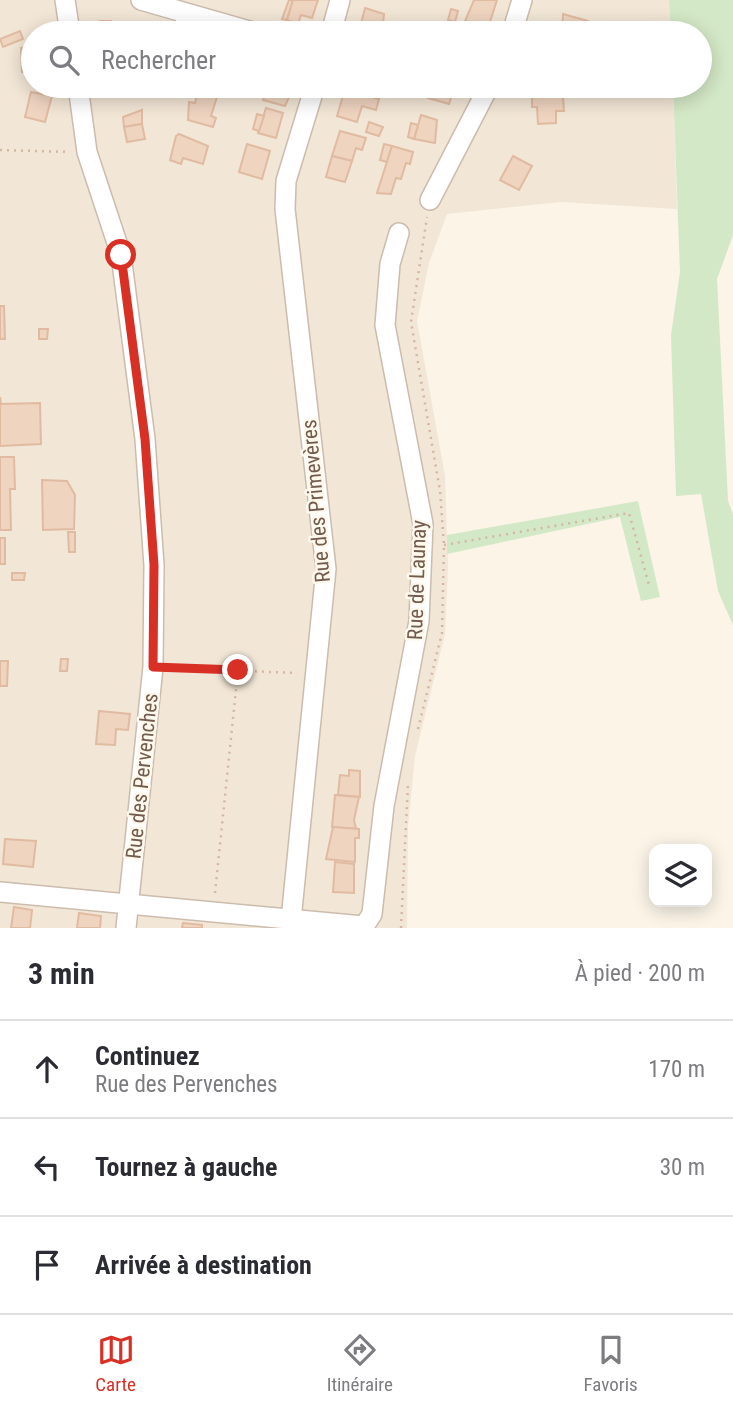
<!DOCTYPE html>
<html lang="fr">
<head>
<meta charset="utf-8">
<style>
	body { margin:0; font-family:"Roboto Condensed",sans-serif; background:#f2f2f3; color:#2b2b33 }
	.controls { position:absolute; right:21px; bottom:21px; display:grid; overflow:hidden; border-radius:14px; box-shadow:0 4px 18px #0003 }
	.controls button { width:63px; height:63px; display:grid; place-items:center; padding:0; border:0; border-bottom:2px solid #e1e1e2; background:#fff; color:#2b2b33; font:35px sans-serif }
	.stop { position:absolute; width:21px; height:21px; margin:-16px; border:5px solid #d93025; border-radius:50%; background:#fff }
	.stop.end { background:#d93025; border-color:#fff; box-shadow:0 2px 7px #0008 }
	.list { margin:0; padding:0; list-style:none }
	h2 { display:flex; justify-content:space-between; align-items:center; height:91px; margin:0; padding:0 28px; font-size:30px }
	h2 small { font-size:23px; font-weight:400; color:#7c7c81 }
	.list li { display:grid; grid-template-columns:46px 1fr auto; gap:21px; align-items:center; box-sizing:border-box; height:98px; padding:0 28px; border-top:2px solid #e1e1e2 }
	.list b { display:block; font-size:26px; white-space:nowrap }
	.list p { margin:0; font-size:23px; white-space:nowrap; color:#7c7c81 }
	.list em { font-size:23px; font-style:normal; color:#7c7c81 }
	.icon { flex:none; width:38px; height:38px; fill:none; stroke:currentColor; stroke-width:2; stroke-linecap:round; stroke-linejoin:round }
	.map { position:relative; flex:none; width:733px; height:928px; overflow:hidden }
	.search { position:absolute; background:#fff; box-shadow:0 4px 18px #0003; left:21px; right:21px; top:21px; height:77px; display:flex; align-items:center; gap:18px; box-sizing:border-box; padding:0 24px; border-radius:38px; color:#7c7c81; font-size:26px }
	.sheet { height:385px; background:#fff }
	nav { display:flex; justify-content:space-around; align-items:center; box-sizing:border-box; height:98px; border-top:2px solid #e1e1e2; background:#fff; font-size:19px; color:#7c7c81 }
	nav a { display:grid; justify-items:center; gap:4px }
	nav .on { color:#d93025 }
	.map>svg:first-child { display:block }
	.residential { fill:#f2e6d6 }
	.green { fill:#d3e8c6 }
	.building { fill:#efd4c0; stroke:#e1bba1; stroke-width:2 }
	.lines { fill:none; stroke-linecap:round; stroke-linejoin:round }
	.street-casing { stroke:#ccbcae; stroke-width:22 }
	.path { stroke:#d4b7a3; stroke-width:2.5; stroke-dasharray:2 5; stroke-linecap:butt }
	.street { stroke:#fff; stroke-width:19 }
	.route { stroke:#d93025; stroke-width:9 }
	.labels { text-anchor:middle; stroke-width:5; stroke-linejoin:round; paint-order:stroke }
	.street-label { font-size:21px; fill:#735b4d; stroke:#fef8ed }
</style>
</head>
<body>
<div class="map">
<svg width="733" height="928" viewBox="0 0 733 928">
	<rect width="100%" height="100%" fill="#fbf4e7"/>
	<path class="residential" d="M0,0h669l2,33h-638v53h640l4,123 -116,-7 -114,12 -18,49 -12,58 28,155 3,92 -3,66 -30,122 -7,70 -1,102h-407z"/>
	<g class="green">
		<path d="M669,0h64v235l-16,44 11,222 5,13v111l-15,-34 -17,-97 -25,2 -5,-161 9,-63 -7,-186h27v-53h-29z"/>
		<path d="M638,501l22,96 -19,4 -21,-84 -173,37v-19z"/>
	</g>
	<g class="building">
		<path d="M289,0h4l-6,20 -5,-1z"/>
		<path d="M293,0h25l-6,18 -11,-3 -3,9 -11,-4z"/>
		<path d="M474,0h23l-9,28 -23,-7z"/>
		<path d="M365,8l19,6 -2,19 -23,-2z"/>
		<path d="M451,9l7,2 -3,11 -7,-2z"/>
		<path d="M563,14l25,7 -3,12h-23z"/>
		<path d="M100,21h11l1,4 8,-1 1,7 13,-2 1,4h-43l-1,-7z"/>
		<path d="M20,31l3,8 -20,8 -3,-8z"/>
		<path d="M31,46l2,33h-5l-2,-8 -4,1 -1,-24z"/>
		<path d="M104,86h23l1,6 -20,3z"/>
		<path d="M269,86h25l-9,20 -22,-6z"/>
		<path d="M383,86h14l-3,10 -13,-4z"/>
		<path d="M432,86h23l-6,18 -21,-6z"/>
		<path d="M345,89l34,10 -3,11 -14,-4 -5,16 -20,-6z"/>
		<path d="M532,89l31,8 1,14h-8v12l-18,1 -1,-17h-5z"/>
		<path d="M198,91l19,6 -6,19 5,2 -3,9 -25,-7 1,-18 6,1z"/>
		<path d="M31,92l21,4 -7,26 -20,-5z"/>
		<path d="M266,108l17,5 -7,25 -18,-5z"/>
		<path d="M142,110v14l-18,3 -1,-10z"/>
		<path d="M257,114l7,2 -5,15 -6,-2z"/>
		<path d="M421,115l16,5 -2,23 -21,-4z"/>
		<path d="M369,122l14,5 -4,9 -13,-4z"/>
		<path d="M411,123l7,2 -4,14 -6,-2z"/>
		<path d="M142,124l3,15 -18,3 -3,-15z"/>
		<path d="M340,131l26,7 -4,12 -6,-2 -4,13 -20,-5z"/>
		<path d="M179,134l29,12 -5,18 -20,-6 -2,6 -11,-4 6,-24z"/>
		<path d="M247,144l23,7 -8,28 -23,-7z"/>
		<path d="M384,144l8,2 -5,16 -7,-2z"/>
		<path d="M392,146l21,6 -3,12 -4,-1 -5,16 -5,-1 -5,16 -14,-1z"/>
		<path d="M332,156l20,5 -7,21 -19,-5z"/>
		<path d="M513,156l19,10 -13,24 -19,-10z"/>
		<path d="M0,306h4l1,33h-5z"/>
		<path d="M39,329h9l-1,10h-8z"/>
		<path d="M0,397l1,7 39,-1 1,41 -41,2z"/>
		<path d="M0,457h14l1,32h-5l1,41h-11z"/>
		<path d="M42,480l25,1 8,14 -1,34 -31,1z"/>
		<path d="M68,532h7v20h-6z"/>
		<rect x="0" y="538" width="5" height="26"/>
		<path d="M12,573h13l-1,7h-12z"/>
		<path d="M61,659h7l-1,12h-7z"/>
		<path d="M0,661h8l-1,25h-7z"/>
		<path d="M99,711l31,3 -2,16 -12,-1 -1,16 -19,-1z"/>
		<path d="M349,770l11,1v26l-22,-2 2,-20 9,1z"/>
		<path d="M335,795l24,2 -5,23 2,9 -24,-2z"/>
		<path d="M333,827l26,2v9h-4v24l-29,-3z"/>
		<path d="M5,839l31,2 -3,26 -30,-3z"/>
		<path d="M335,862l19,2v29l-21,-1z"/>
		<path d="M14,907l18,3 -2,18h-19z"/>
		<path d="M79,913l22,3 -1,12h-23z"/>
		<path d="M183,923l19,2v3h-20z"/>
	</g>
	<g class="lines">
		<defs>
			<g id="street">
				<path d="M65,0l5,33"/>
				<path d="M141,0l115,33"/>
				<path d="M182,33l6,-19"/>
				<path d="M331,33l9,-33"/>
				<path d="M512,33l10,-33"/>
				<path d="M78,86l9,66 34,103 24,184 9,126 -1,102 -27,261"/>
				<path d="M165,87v-1"/>
				<path d="M430,200l59,-114"/>
				<path d="M0,892l363,34"/>
				<path d="M291,920l35,-351 -41,-360 1,-28 29,-95"/>
				<path d="M363,928l9,-14 12,-108 35,-185 4,-97 -38,-199 5,-61 9,-31"/>
			</g>
		</defs>
		<use href="#street" class="street-casing"/>
		<g class="path">
			<path d="M0,150l70,2"/>
			<path d="M444,545l185,-32 20,72"/>
			<path d="M171,668l126,5"/>
			<path d="M418,729l24,-96 2,-88 -4,-54 -29,-169 16,-105"/>
			<path d="M215,893l23,-223"/>
			<path d="M401,928l7,-144"/>
		</g>
		<use href="#street" class="street"/>
	</g>
	<g class="lines">
		<path class="route" d="M121,255l24,184 9,126 -1,102 85,3"/>
	</g>
	<g class="labels">
		<g class="street-label">
			<text transform="translate(316 501) rotate(-95)" y="7">Rue des Primevères</text>
			<text transform="translate(417 580) rotate(-88)" y="7">Rue de Launay</text>
			<text transform="translate(142 776) rotate(-84)" y="7">Rue des Pervenches</text>
		</g>
	</g>
</svg>
<div class="controls">
<button><svg class="icon" aria-label="layers" viewBox="0 0 24 24"><path d="M12 4l9 5-9 5-9-5zM3 14l9 5 9-5"/></svg></button>
</div>
<div class="stop" style="left:121px;top:255px"></div>
<div class="stop end" style="left:238px;top:670px"></div>
<div class="search"><svg class="icon" aria-label="search" viewBox="0 0 24 24"><circle cx="10" cy="10" r="6"/><path d="M15 15l6 6"/></svg>Rechercher</div>
</div>
<section class="sheet">
<h2>3 min<small>À pied · 200 m</small></h2>
<ul class="list">
<li><svg class="icon" aria-label="ahead" viewBox="0 0 24 24"><path d="M12 20V5M6 11l6-6 6 6"/></svg><div><b>Continuez</b><p>Rue des Pervenches</p></div><em>170 m</em></li>
<li><svg class="icon" aria-label="left" viewBox="0 0 24 24"><path d="M17 20v-9H6M10 6l-5 5 5 5"/></svg><div><b>Tournez à gauche</b></div><em>30 m</em></li>
<li><svg class="icon" aria-label="arrive" viewBox="0 0 24 24"><path d="M6 21V4h12l-3 4 3 4H6"/></svg><div><b>Arrivée à destination</b></div></li>
</ul>
</section>
<nav>
<a class="on"><svg class="icon" aria-label="map" viewBox="0 0 24 24"><path d="M3 6l6-2 6 2 6-2v14l-6 2-6-2-6 2zM9 4v14M15 6v14"/></svg>Carte</a>
<a><svg class="icon" aria-label="directions" viewBox="0 0 24 24"><path d="M12 3l9 9-9 9-9-9zM9 14v-3h6M13 9l2 2-2 2"/></svg>Itinéraire</a>
<a><svg class="icon" aria-label="saved" viewBox="0 0 24 24"><path d="M7 4h10v16l-5-4-5 4z"/></svg>Favoris</a>
</nav>
</body>
</html>
